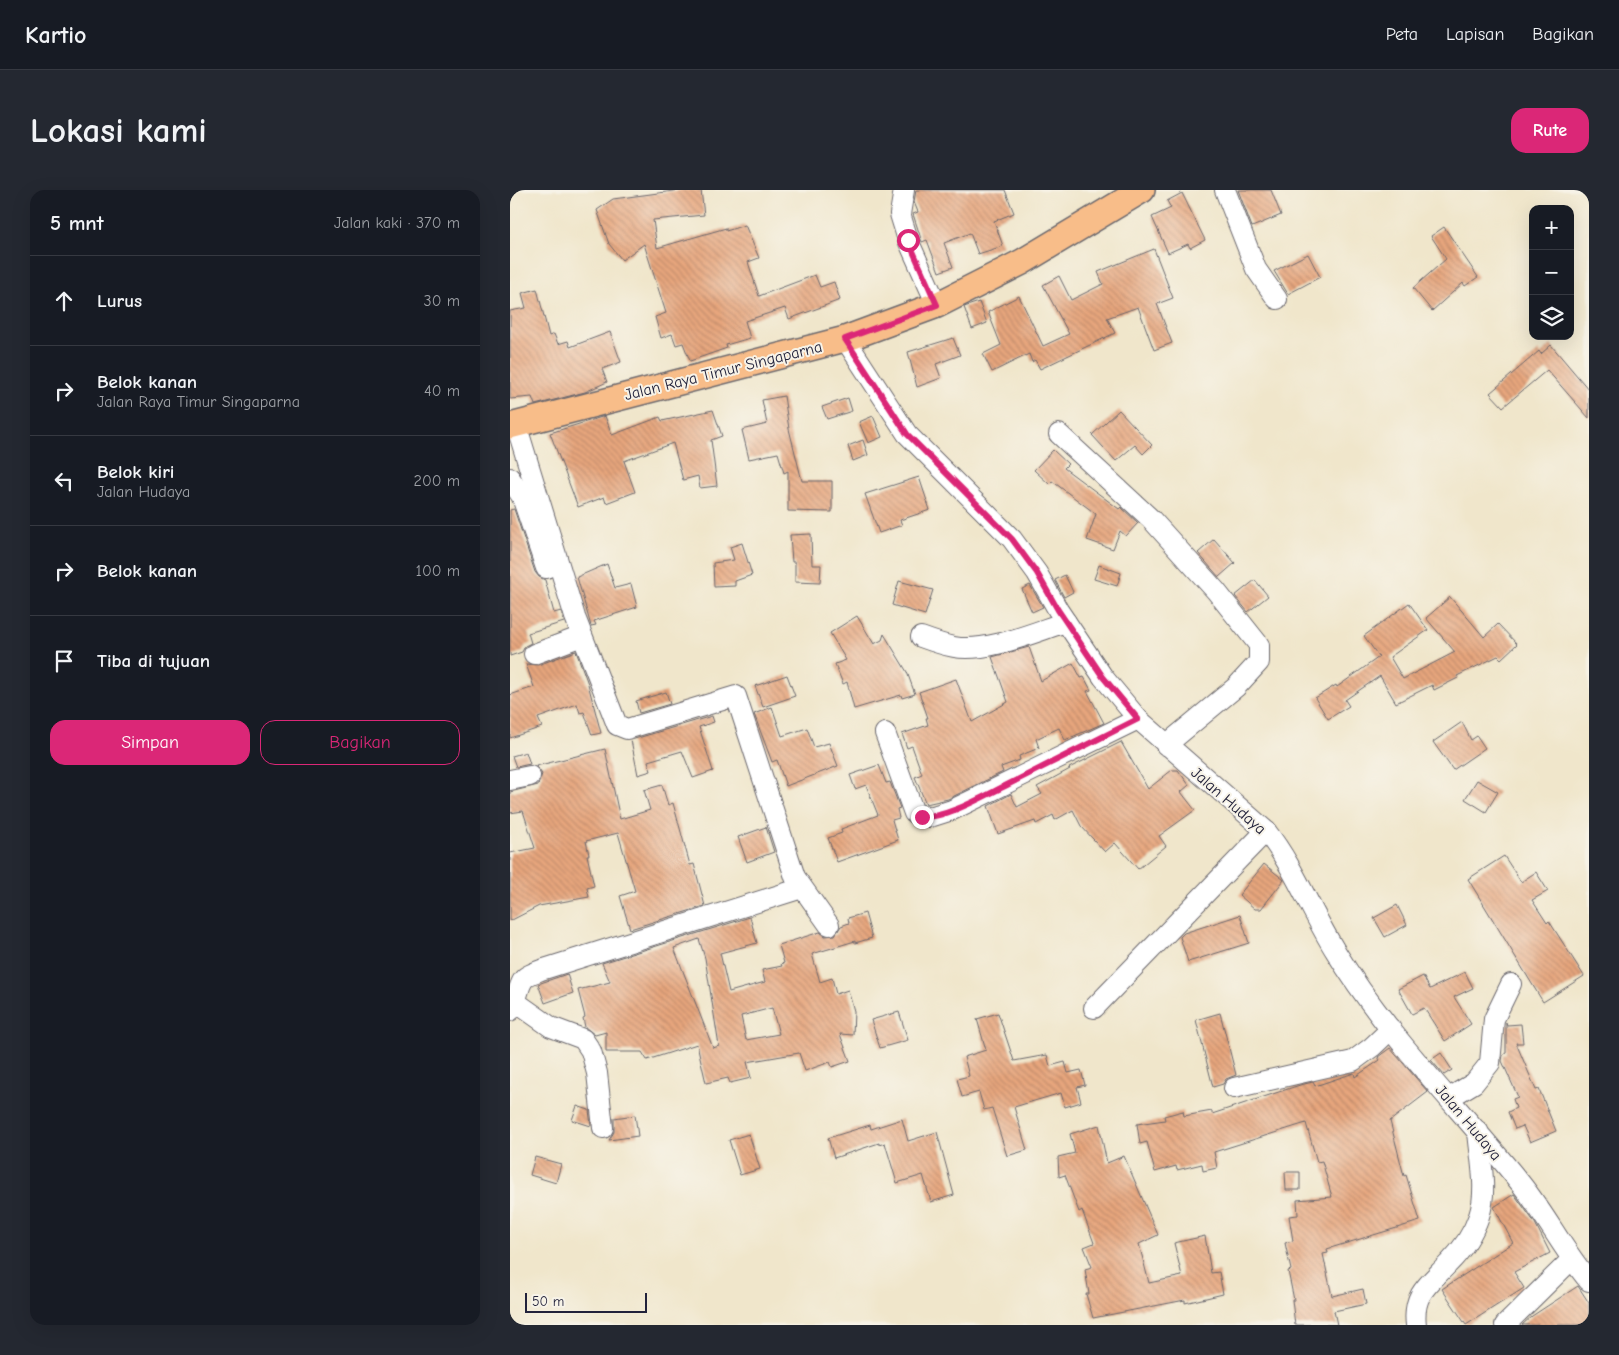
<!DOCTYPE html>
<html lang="id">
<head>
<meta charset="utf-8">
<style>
	body { margin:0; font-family:"Comic Neue",sans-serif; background:#242831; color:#f1f3f6 }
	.controls { position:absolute; right:15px; top:15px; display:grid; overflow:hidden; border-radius:10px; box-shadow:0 5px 20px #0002 }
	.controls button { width:45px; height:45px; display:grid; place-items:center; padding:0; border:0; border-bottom:1px solid #363941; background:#171b24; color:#f1f3f6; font:25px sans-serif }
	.scale { position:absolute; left:15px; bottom:12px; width:122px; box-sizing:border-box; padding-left:5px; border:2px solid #22223b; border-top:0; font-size:14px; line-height:18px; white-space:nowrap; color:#22223b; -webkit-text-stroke:4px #f7f3e8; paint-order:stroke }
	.stop { position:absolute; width:15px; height:15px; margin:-11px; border:4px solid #db2777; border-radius:50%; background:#fff }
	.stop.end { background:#db2777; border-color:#fff; box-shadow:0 1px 5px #0008 }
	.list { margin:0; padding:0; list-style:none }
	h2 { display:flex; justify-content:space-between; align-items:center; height:65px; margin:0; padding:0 20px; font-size:21px }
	h2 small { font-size:16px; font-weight:400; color:#9ea1a6 }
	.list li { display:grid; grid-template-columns:32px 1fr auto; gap:15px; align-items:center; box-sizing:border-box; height:90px; padding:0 20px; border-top:1px solid #363941 }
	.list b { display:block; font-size:19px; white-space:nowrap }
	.list p { margin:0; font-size:16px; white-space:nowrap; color:#9ea1a6 }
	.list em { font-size:16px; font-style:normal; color:#9ea1a6 }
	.actions { display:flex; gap:10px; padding:15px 20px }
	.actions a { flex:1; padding:11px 0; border:1px solid #db2777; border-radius:15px; text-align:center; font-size:18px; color:#db2777 }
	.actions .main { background:#db2777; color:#fff }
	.icon { flex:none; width:28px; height:28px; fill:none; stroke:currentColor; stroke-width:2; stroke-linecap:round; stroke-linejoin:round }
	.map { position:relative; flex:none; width:1079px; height:1135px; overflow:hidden; border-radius:15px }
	header { display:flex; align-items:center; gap:30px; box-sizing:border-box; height:70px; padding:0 25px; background:#171b24; border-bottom:1px solid #363941 }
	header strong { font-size:24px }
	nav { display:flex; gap:28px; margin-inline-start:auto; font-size:18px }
	.intro { display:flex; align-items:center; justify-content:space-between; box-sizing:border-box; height:120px; padding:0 30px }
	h1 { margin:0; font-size:35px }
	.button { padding:12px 22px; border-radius:15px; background:#db2777; color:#fff; font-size:18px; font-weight:700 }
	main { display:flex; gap:30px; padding:0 30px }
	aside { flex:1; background:#171b24; border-radius:15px; box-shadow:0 5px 20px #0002 }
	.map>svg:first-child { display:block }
	.building { fill:url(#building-back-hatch); fill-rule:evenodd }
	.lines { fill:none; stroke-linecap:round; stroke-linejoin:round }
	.minor-casing { stroke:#6a676d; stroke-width:22 }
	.major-casing { stroke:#6a676d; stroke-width:28 }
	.minor { stroke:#fff; stroke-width:20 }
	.major { stroke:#f8bd89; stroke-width:25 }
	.route { stroke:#db2777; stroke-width:6 }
	.labels { text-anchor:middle; stroke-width:4; stroke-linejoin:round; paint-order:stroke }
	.street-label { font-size:16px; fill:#22223b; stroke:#f7f3e8 }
</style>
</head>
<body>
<header>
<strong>Kartio</strong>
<nav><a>Peta</a><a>Lapisan</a><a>Bagikan</a></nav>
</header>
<div class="intro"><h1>Lokasi kami</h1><a class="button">Rute</a></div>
<main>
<aside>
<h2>5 mnt<small>Jalan kaki · 370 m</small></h2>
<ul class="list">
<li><svg class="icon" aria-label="ahead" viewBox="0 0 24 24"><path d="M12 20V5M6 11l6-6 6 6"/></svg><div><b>Lurus</b></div><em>30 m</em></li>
<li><svg class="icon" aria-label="right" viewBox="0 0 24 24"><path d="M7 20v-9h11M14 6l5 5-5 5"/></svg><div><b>Belok kanan</b><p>Jalan Raya Timur Singaparna</p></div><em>40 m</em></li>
<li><svg class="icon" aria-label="left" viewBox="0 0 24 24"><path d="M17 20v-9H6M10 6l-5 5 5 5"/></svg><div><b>Belok kiri</b><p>Jalan Hudaya</p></div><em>200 m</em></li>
<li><svg class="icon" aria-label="right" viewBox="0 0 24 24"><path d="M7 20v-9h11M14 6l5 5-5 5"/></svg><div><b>Belok kanan</b></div><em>100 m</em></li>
<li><svg class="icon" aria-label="arrive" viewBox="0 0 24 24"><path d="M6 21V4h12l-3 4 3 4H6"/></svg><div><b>Tiba di tujuan</b></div></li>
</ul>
<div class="actions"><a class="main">Simpan</a><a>Bagikan</a></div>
</aside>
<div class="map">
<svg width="1079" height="1135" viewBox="0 0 1079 1135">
	<defs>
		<pattern id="building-back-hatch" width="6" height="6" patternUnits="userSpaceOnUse" patternTransform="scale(1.25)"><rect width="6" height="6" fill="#e7a67d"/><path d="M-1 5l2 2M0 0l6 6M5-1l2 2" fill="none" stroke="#bb8768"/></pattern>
	</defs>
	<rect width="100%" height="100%" fill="#f7f3e8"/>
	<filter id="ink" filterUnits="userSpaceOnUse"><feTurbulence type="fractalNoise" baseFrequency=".02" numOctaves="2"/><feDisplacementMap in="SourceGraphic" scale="10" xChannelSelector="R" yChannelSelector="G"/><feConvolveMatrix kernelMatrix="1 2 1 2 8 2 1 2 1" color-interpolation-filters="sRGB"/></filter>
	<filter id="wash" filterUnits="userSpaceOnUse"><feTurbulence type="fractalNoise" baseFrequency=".0096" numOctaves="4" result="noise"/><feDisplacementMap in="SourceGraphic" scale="20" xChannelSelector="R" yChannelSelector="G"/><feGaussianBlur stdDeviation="1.12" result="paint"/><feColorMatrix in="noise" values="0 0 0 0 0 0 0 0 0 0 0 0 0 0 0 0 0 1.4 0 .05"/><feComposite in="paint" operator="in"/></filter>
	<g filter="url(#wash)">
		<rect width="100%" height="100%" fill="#f0e6cb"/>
		<g id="blocks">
			<g class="building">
				<path d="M171,0h20l3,25 -51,5 4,28 69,-20v3l19,-6 14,33 -11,4 11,34 56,-21 5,12 14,-5 6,18 -51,19 -4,-11 -40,13 5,17 -24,7 1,3 -37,13 -7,-18 -7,2 -4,-11 -11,4 -6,-21 11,-4 -22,-69 -22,16 -13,-16 -12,-34 16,-11z"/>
				<path d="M406,0h89l9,23 -20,8 9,25 -25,8 -8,-21 -26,10 9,24 -14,5 -12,-32 -5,2 -9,-28 5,-2 -4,-10z"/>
				<path d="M728,0h33l10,25 -29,12z"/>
				<path d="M672,3l23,47 -15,8 -2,-4 -20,9 -16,-36 19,-9 -4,-7z"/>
				<path d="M934,37l34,50 -13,9 -2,-3 -31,28 -19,-23 33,-29 -15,-23z"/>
				<path d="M644,59l19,49 -16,6 15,39 -18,7 -16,-43 -31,11 8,15 -75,36 -5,-9 -3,2 -3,-8 -37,18 -9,-18 18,-9 -13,-33 31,-16 24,50 26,-12 -26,-49 16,-9 12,24 32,-16 -5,-12z"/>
				<path d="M798,64l12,23 -32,17 -14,-23z"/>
				<path d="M27,99l12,47 5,-2 4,10 10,-3 2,6 40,-15 11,30 -19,7 5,13 -22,10 -50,13 -3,-8 -22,2v-88l16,-3 -4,-15z"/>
				<path d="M469,112l8,21 -15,6 -8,-22z"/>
				<path d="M443,148l7,17 -24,9 5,14 -24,9 -9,-35z"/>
				<path d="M1041,155l38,45v28l-42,-48 -44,37 -13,-14 49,-42 2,3z"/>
				<path d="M274,206l5,33 13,52h30v31l-44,-1v-40l-4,2 -6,-20 -29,6 -7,-29 25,-6 -5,-24z"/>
				<path d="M338,208l4,13 -25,8 -5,-12z"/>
				<path d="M203,220l9,26 -11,4 6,46 -17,2 -2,-12 -15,4 -10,-37 -49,18 11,31 -29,11 -2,-6 -26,10 -28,-74 55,-17 7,19 48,-18 2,4z"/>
				<path d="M609,220l33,35 -9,9 -8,-9 -19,16 -24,-26z"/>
				<path d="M363,226l9,21 -14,6 -9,-21z"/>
				<path d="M353,250l5,15 -15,6 -5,-15z"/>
				<path d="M543,260l15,14 -4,4 55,41 2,-2 17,16 -12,13 -6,-5 -7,18 -26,-9 9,-26 -44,-33 -3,3 -15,-14z"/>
				<path d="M409,287l11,33 -30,10 2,5 -23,8 -14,-39z"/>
				<path d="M4,319l21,63 4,5 6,3 9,33 7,-2 3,11 -36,11 3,10 -6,3 -3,6 -12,4v-146z"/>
				<path d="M301,344l1,31h9l-1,18 -25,-1v-20h-3l-2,-27z"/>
				<path d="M704,349l21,24 -16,14 -21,-24z"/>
				<path d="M232,353l10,32 -17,6v5l-21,1 -1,-24 21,-3 -4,-13z"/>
				<path d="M97,374l8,24 16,-4 6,23 -43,14 2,4 -5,1 -14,-49z"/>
				<path d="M589,375l22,8 -4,13 -23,-7z"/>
				<path d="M555,385l8,17 -9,5 -9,-17z"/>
				<path d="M745,390l13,16 -20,16 -13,-16z"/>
				<path d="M389,391l34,9 -8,25 -33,-10z"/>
				<path d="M520,395l13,22 -11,5 -10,-23z"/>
				<path d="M940,407l34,40 14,-13 19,20 -16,15 -3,-3 -41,20 1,2 -24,12 -2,-5 -36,18 -16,-27 -35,24 4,6 -21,13 -13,-21 21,-13 1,2 42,-30 -15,-21 45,-33 19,27 -38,27 13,22 52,-27 -29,-34z"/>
				<path d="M347,426l17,28 8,-4 2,-6 23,38 8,22 -13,4 -1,-3 -47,14 -7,-27 -4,2 -8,-20 11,-4 -16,-27z"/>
				<path d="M519,457l12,34 32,-18 8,15 3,-1 7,13 -4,1 17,32 -39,17 -6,-12 -23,11 3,9 -20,8 1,4 -19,7 2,5 -55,27 -22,5 -11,-27 7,-3 -10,-28 -5,2 -5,-14 26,-9 -2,-7h2l-9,-26 37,-13 16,43 36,-20 -16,-45z"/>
				<path d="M66,461l12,33 13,49 -9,2 -8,-23 -4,1 -3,-9 -39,14 4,9 -32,11v-43l24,-8 -8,-23 12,1z"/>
				<path d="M277,485l8,21 -32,11 -8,-21z"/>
				<path d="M156,502l4,12 -31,9 -3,-12z"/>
				<path d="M262,517l10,29 25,-8 7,19 15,-4 9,23 -52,20 -9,-26 -5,2 -18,-48z"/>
				<path d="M202,526l2,6 -15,5 14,44 -20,7 -11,-27 -34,10 3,10 -13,4 -7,-35z"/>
				<path d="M952,532l9,18 6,-4 8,12 -32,22 -20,-28z"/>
				<path d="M611,552l27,47 24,-19h6l11,15 -8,7 14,18 -36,26 7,10 -28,23 -23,-26 -10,9 -24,-26 -8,-16 -18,10 -2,-5 -17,9 -1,-3 -37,13 -10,-28 23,-12 6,13 25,-13 -5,-7 33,-18 -1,-1z"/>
				<path d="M95,559l15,70 30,-9 -6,-20 18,-5 6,20 5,-2 17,62 4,-1 11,42 -75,23 -10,-33 15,-5 -17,-58 -32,8 3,14h-2l7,31 -7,2 2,9 -50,9 -29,15v-68l25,-5 -12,-37 -13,2v-21l28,-7 4,-11 -6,-8z"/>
				<path d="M16,562l4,12 -14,3 -4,-11z"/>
				<path d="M369,575l7,18 4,-1 10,26 -3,1 2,9 -7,2 6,20 -61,22 -9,-24 14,-5 -1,-4 37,-14 -12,-30 -11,4 -5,-14z"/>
				<path d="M967,590l21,12 -12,20 -21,-13z"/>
				<path d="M256,637l8,25 -27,10 -9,-25z"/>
				<path d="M994,666l17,26 15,-10 12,19 -16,9 15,23 2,-2 35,55 -41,26 -75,-123z"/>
				<path d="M754,674l20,16 -23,29h-6l-16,-14z"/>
				<path d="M887,715l10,20 -22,12 -11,-19z"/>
				<path d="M355,723l7,25 -17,5v-2l-43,13 8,28 12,-4 4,16 12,-4 6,21 -1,24 -13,-1 10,27 -18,6 -2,-5 -25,9 -6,-18 -52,9 4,16 -21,5 -2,-5 -22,5 -9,-39 -50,16 -5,-8h-36v-20l-11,3 -10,-8 -2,-9 2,-1 -7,-27 32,-8 -8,-19 148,-46 7,26 -37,10 9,39 36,-10 -3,-12 20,-4 -1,-2 3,-1 -5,-18 41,-13 5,4 10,-1 6,-9 8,-3 -1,-5zM189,749l6,19 14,88 -6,2 -39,-100zM262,818l7,26 -33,6 -5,-24z"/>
				<path d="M730,725l9,28 -61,19 -8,-25 4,-4z"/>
				<path d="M955,782l8,16 -19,9 17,27 -26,17 -21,-33 -12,6 -14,-25 25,-13 7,13z"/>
				<path d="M57,784l6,19 -28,10 -7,-19z"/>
				<path d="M389,822l9,28 -28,8 -9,-28z"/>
				<path d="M488,823l16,48 33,-6 3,11 15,-4 3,11 13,-3 4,15 -8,2 4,15 -16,5 -4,-14 -47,14 13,43 -20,6 -15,-48 -8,2 -5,-18 -17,5 -5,-18 12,-3 -5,-19 22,-7 -9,-31z"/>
				<path d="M710,823l16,62 -10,4 -3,5 -10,3 -17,-67z"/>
				<path d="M996,832l1,3 14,-1 2,19h-7l20,47 3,-1 17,42 -26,11 -7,-16 -8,3 -7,-17 8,-4 -3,-9 5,-2 -16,-36 1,-6 3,-2z"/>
				<path d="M880,858l38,44 -38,29 14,55 2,-1 14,46 -93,28 1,4 -5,1 9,42 31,-7 3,15 -32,7 3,14h-42l-3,-25h2l-6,-29 3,-1 -6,-27 8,-2 -4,-25 9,-1 -1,-15 35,-3 -10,-36 -5,1 -11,-39 -92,29 3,16 -14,3 -1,-7 -25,6 -1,-4 -21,6 -8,-30 -7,2 -3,-20 28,-4 -1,-4 19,-5 1,5 28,-5v3l88,-29 13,-3 2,4 39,-13 1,4 25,-17 -2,-3z"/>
				<path d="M931,863l11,17 -8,5 -13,-15z"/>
				<path d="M67,916l12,4 2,16 -19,-6z"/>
				<path d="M125,925l3,21 -29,4 5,-8v-14z"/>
				<path d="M392,929l6,22 29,-9 17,63 -23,7 -8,-27 -26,8 -12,-40 -6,2v-2l-45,15 -6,-20 42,-13 1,4z"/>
				<path d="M589,935l8,38 17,-7 34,79 -19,9 10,39 33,-7 -8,-33 31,-7 6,37 8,-1 4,22 -38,9v-3l-92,18 -7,-24h3l-4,-25 7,-2 -8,-20 10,-4 -12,-33 -3,2 -14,-37 -6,2 -1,-20 17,-4 -5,-19z"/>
				<path d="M239,944l11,35 -20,6 -11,-35z"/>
				<path d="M25,967l26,7 -5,19 -26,-8z"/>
				<path d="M775,982h15v18h-14z"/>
				<path d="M1004,1004l21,29 15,30 -36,19 10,16 -58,37 -24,-36 71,-46 -19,-36z"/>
				<path d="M1068,1096l11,17v22h-67l10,-9z"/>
			</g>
		</g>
	</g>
	<g filter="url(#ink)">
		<use href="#blocks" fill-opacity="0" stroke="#6a676d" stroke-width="1"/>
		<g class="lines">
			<defs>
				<g id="minor">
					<path d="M394,0l-4,24 8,26 29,65"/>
					<path d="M715,0l31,79 21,30"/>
					<path d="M335,149l62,95 105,105 25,34 21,37 45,67 35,42 128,112c29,37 45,81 70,121 49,81 121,153 181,227 27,32 45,70 72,102"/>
					<path d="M6,234l59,193 42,108 10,4 109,-33 59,181 34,48"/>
					<path d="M549,244l92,85 65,72 43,54v17l-23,25 -70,58"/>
					<path d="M0,288l12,19 24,71"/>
					<path d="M411,447c11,4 22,8 33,10 33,6 80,-15 112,-25"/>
					<path d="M24,464l48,-18"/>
					<path d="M375,543l29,80 16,4 22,-7 186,-91"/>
					<path d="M0,590l20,-4"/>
					<path d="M7,813l34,24 32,12 8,12 6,22 6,55"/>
					<path d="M584,818l172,-177"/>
					<path d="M0,821c9,-10 7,-27 16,-34 4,-3 10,-5 15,-7l261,-82"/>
					<path d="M724,898l119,-27 19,-14 19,-18"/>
					<path d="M939,908l25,-15 16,-20 4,-44 17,-35"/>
					<path d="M906,1135c-4,-31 13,-41 32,-61 14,-14 25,-30 31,-48 9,-26 1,-58 -1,-85"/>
					<path d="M995,1135l66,-65"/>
				</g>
				<path id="major" d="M0,236l335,-87 92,-34 85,-43 120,-72"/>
			</defs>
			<use href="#minor" class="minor-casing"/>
			<use href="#major" class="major-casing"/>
			<use href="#minor" class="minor"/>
			<use href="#major" class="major"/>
		</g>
	</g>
	<g class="lines" filter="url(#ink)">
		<path class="route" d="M398,50l29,65 -92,34 62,95 105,105 25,34 21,37 45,67 35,42c-44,22 -87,44 -131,66 -23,11 -60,33 -85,32"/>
	</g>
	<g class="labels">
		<g class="street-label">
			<text transform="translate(213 180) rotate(-14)" y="6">Jalan Raya Timur Singaparna</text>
			<text transform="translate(719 610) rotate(41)" y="6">Jalan Hudaya</text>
			<text transform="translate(959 932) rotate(50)" y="6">Jalan Hudaya</text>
		</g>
	</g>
</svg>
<div class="controls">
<button>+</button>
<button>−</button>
<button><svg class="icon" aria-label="layers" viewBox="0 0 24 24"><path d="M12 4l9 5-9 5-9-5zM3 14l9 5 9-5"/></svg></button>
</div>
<div class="scale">50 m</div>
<div class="stop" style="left:398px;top:50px"></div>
<div class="stop end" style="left:412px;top:627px"></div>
</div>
</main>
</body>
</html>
